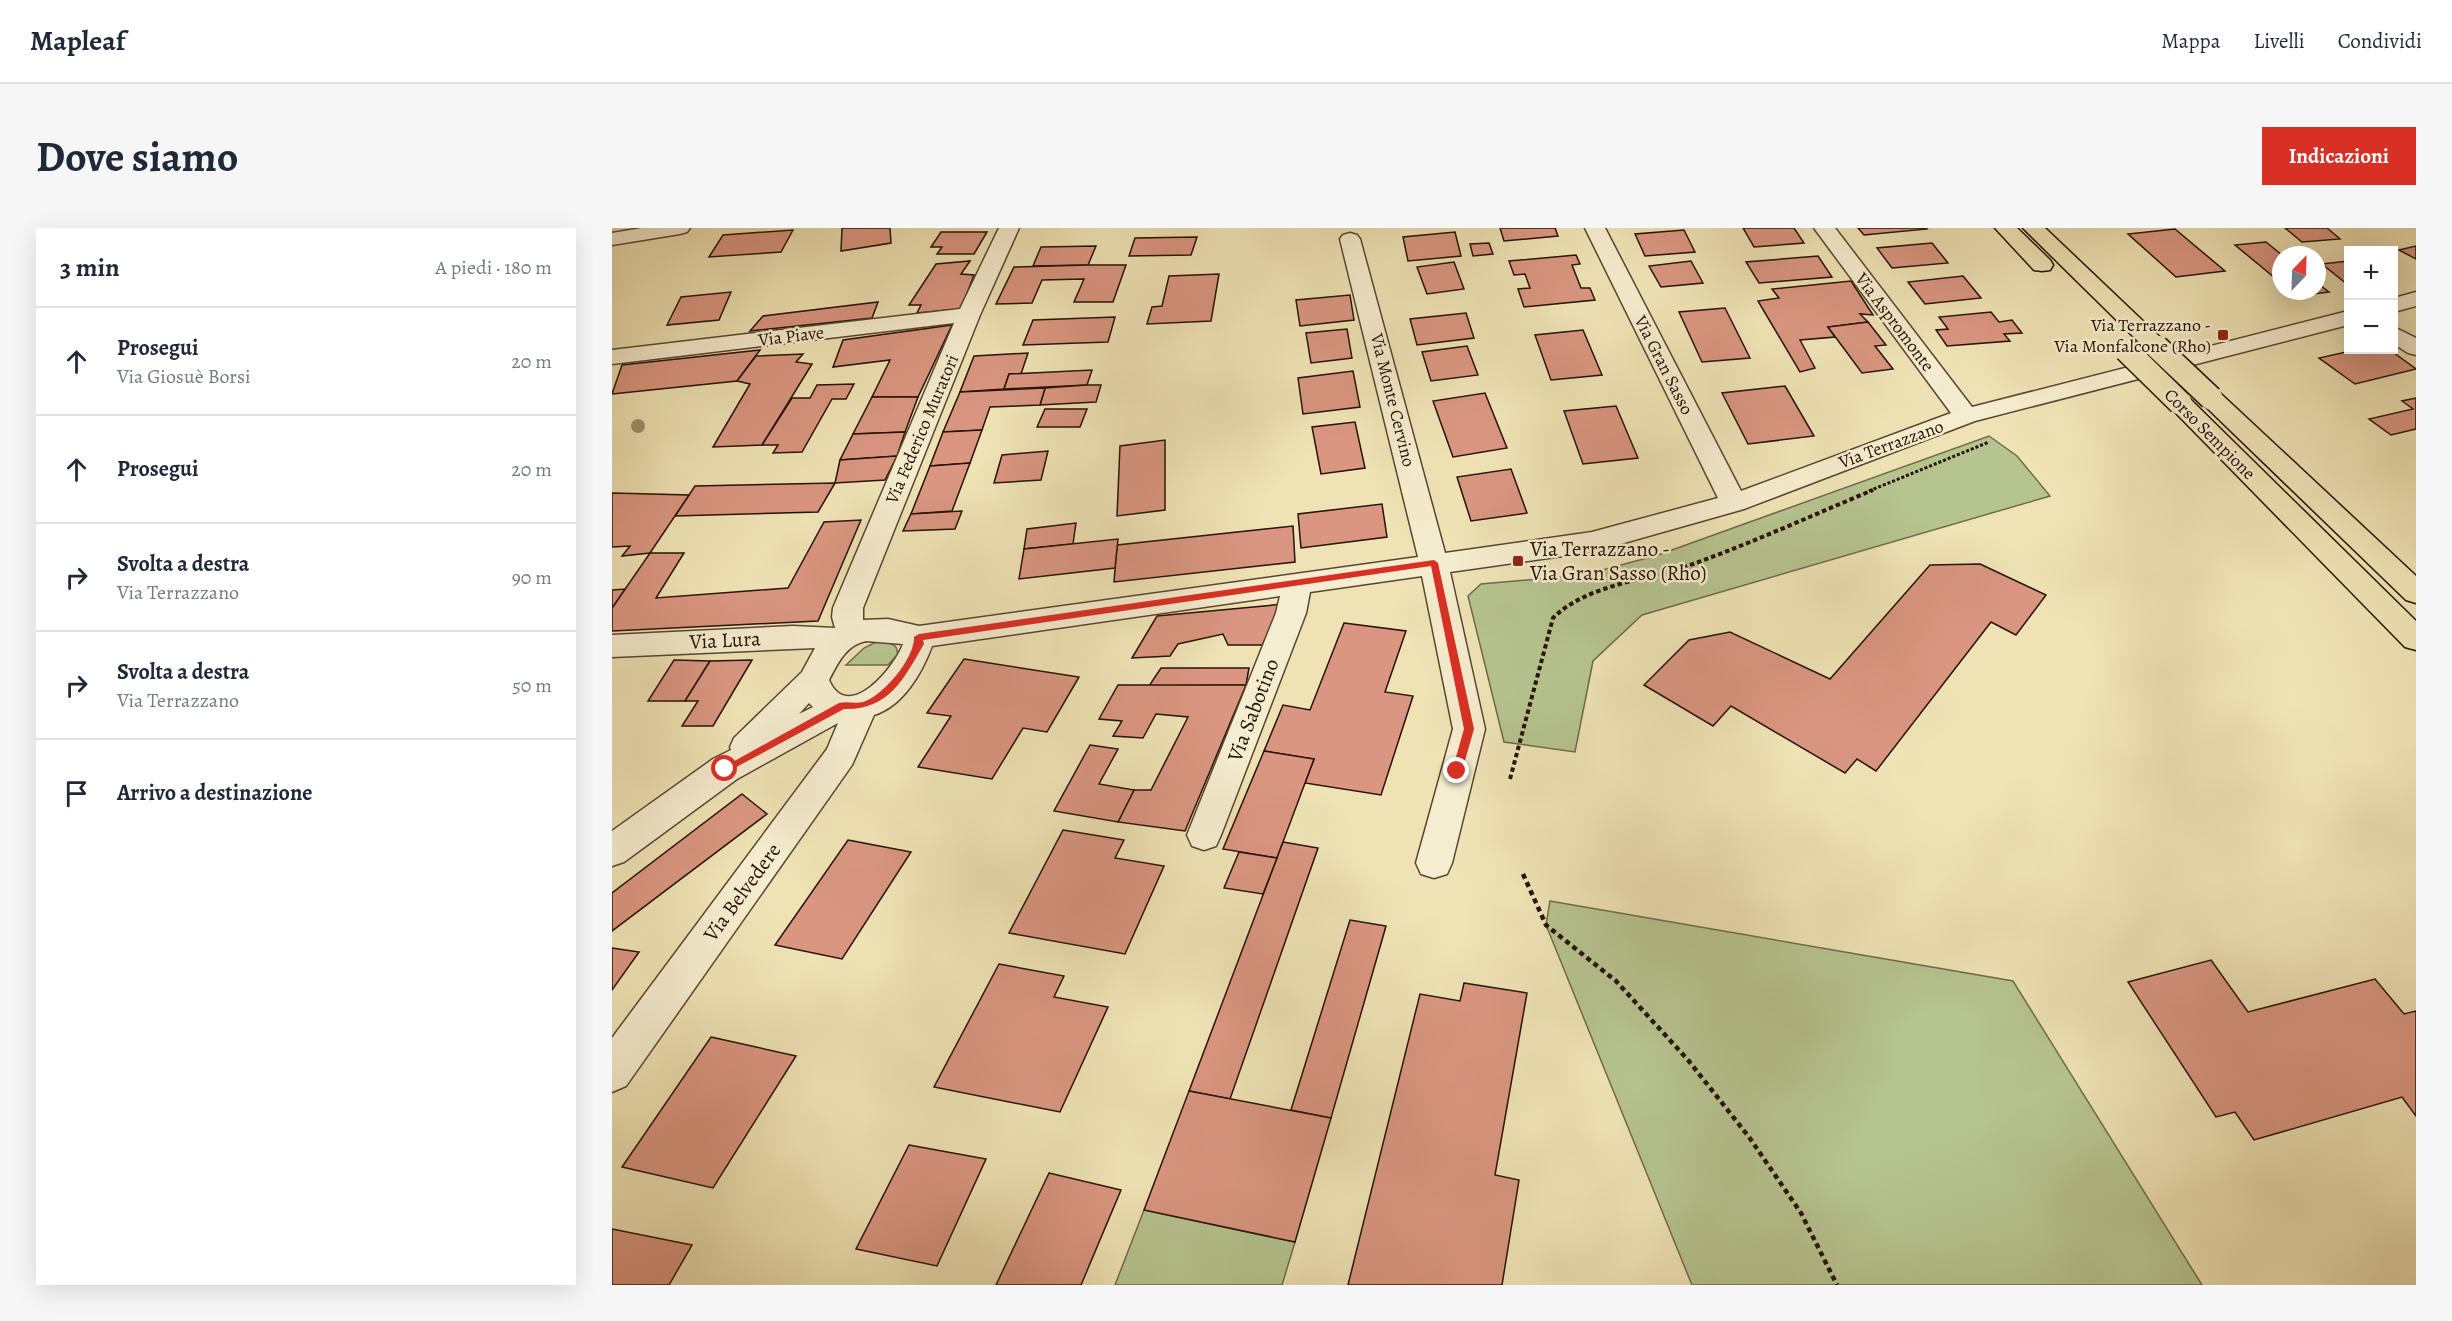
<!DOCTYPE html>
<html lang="it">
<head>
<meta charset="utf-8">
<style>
	body { margin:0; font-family:Alegreya,serif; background:#f6f6f7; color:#1f2937 }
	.controls { position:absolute; right:18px; top:18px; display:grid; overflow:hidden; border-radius:0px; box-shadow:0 6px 24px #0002 }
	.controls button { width:54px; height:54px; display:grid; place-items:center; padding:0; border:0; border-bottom:2px solid #e0e1e3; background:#fff; color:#1f2937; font:30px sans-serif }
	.compass { position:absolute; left:1660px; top:18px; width:54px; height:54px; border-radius:50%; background:#fff; box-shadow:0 6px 24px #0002; rotate:23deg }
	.stop { position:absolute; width:18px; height:18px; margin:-14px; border:4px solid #d93025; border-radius:50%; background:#fff }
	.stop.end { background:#d93025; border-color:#fff; box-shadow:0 2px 6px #0008 }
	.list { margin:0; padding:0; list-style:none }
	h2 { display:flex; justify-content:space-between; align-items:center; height:78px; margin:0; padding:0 24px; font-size:26px }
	h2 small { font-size:20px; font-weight:400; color:#747a83 }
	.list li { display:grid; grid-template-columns:39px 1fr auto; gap:18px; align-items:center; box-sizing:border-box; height:108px; padding:0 24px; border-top:2px solid #e0e1e3 }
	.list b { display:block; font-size:22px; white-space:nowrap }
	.list p { margin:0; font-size:20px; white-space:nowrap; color:#747a83 }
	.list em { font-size:20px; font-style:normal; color:#747a83 }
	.icon { flex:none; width:33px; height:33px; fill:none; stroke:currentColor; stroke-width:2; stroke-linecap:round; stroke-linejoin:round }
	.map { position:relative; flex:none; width:1804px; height:1057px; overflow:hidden; border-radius:0px }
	header { display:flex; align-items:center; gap:36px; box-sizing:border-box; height:84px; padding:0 30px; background:#fff; border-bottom:2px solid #e0e1e3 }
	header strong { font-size:28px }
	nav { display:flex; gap:33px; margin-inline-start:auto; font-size:21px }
	.intro { display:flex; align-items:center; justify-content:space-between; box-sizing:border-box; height:144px; padding:0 36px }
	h1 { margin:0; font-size:42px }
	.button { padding:15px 27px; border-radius:0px; background:#d93025; color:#fff; font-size:21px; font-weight:700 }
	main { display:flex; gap:36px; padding:0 36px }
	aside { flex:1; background:#fff; border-radius:0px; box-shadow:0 6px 24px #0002 }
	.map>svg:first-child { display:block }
	.green { fill:#b6c490; stroke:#6e6b4a; stroke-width:1.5 }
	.building { fill:#da9681; stroke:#261203; stroke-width:1.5 }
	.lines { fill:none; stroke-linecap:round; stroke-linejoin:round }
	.minor-casing { stroke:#584630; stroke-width:3 }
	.highway-casing { stroke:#261203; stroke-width:3 }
	.path-far2 { stroke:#261203; stroke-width:3; stroke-dasharray:3 2; stroke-linecap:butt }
	.path-far1 { stroke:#261203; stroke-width:4; stroke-dasharray:4.5 3; stroke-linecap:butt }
	.path { stroke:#261203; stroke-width:4.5; stroke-dasharray:5 4; stroke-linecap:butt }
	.minor { fill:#f5edcf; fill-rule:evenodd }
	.highway { fill:#efe3b5; fill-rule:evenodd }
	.highway-bridge-casing { stroke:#261203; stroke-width:26; stroke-linecap:butt }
	.highway-bridge { stroke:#efe3b5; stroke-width:23 }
	.tree { fill:#9c926e }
	.route { fill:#d93025 }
	.poi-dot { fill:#8f2418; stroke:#f5edcf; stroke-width:2 }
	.labels { text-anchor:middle; stroke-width:5; stroke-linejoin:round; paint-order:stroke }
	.far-street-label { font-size:18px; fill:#261203; stroke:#f5edcf }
	.far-poi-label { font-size:18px; fill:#261203; stroke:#f5edcf; text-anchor:end }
	.poi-label { font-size:21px; fill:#261203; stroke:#f5edcf; text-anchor:start }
	.street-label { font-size:21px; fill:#261203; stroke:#f5edcf }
</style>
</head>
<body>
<header>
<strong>Mapleaf</strong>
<nav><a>Mappa</a><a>Livelli</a><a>Condividi</a></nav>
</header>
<div class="intro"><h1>Dove siamo</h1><a class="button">Indicazioni</a></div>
<main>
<aside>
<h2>3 min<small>A piedi · 180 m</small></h2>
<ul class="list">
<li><svg class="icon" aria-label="ahead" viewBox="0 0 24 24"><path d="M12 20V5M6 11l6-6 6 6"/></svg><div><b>Prosegui</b><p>Via Giosuè Borsi</p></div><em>20 m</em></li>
<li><svg class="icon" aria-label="ahead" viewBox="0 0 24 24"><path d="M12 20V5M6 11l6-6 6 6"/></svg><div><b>Prosegui</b></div><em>20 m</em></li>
<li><svg class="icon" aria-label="right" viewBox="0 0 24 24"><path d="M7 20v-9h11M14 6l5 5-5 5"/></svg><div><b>Svolta a destra</b><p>Via Terrazzano</p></div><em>90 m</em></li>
<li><svg class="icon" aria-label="right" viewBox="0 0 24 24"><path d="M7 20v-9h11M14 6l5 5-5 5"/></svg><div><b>Svolta a destra</b><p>Via Terrazzano</p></div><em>50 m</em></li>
<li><svg class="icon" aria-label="arrive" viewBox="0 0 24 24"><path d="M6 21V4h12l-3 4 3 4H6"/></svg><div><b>Arrivo a destinazione</b></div></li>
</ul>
</aside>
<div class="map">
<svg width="1804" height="1057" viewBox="0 0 1804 1057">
	<rect width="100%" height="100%" fill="#efe3b5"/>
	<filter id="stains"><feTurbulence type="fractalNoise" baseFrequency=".00333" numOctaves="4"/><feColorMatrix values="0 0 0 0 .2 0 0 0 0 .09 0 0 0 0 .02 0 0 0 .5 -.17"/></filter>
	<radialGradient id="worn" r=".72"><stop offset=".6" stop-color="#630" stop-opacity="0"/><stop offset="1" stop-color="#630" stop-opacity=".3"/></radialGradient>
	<g class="green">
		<path d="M1377,208l28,20 33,40 -408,119 -49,46 -18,91 -71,-10 -36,-146 13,-12 103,-9 74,-20z"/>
		<path d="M266,413l11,1 7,5 2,7 -10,11h-42l18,-17z"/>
		<path d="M938,673l463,80 189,304h-510l-146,-360z"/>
		<path d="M532,982l151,32 -13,43h-167z"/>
	</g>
	<g class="building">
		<path d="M230,0h48l1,15 -50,8z"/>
		<path d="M888,0h55l3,8 -54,5z"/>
		<path d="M1131,0h51l10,15 -50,4z"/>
		<path d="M1246,0h68l1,1 -63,6z"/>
		<path d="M1673,0h42l13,11 -38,3z"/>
		<path d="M1563,1l50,42 -49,6 -48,-43z"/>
		<path d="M181,2l-12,22 -72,5 14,-22z"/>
		<path d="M1072,2l11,22 -50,4 -10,-22z"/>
		<path d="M329,4h46l-13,22h-37l5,-7h-11z"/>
		<path d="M843,4l6,24 -53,5 -5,-24z"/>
		<path d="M585,9l-6,18 -62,1 6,-18z"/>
		<path d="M1654,14l16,13 -1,28 -46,-38z"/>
		<path d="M877,15l4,11 -20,2 -3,-12z"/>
		<path d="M1320,15l16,20 -56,5 -15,-20z"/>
		<path d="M484,18l-8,19 -55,1 8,-19z"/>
		<path d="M1804,18v13l-17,-9z"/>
		<path d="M964,27l4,9 -8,1 9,23h9l5,12 -71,7 -6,-18 12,-1 -5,-14 -11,1 -5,-14z"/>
		<path d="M1206,28l14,21 -73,6 -13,-21z"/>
		<path d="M358,33l-9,13 13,1 -13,34 -44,4 4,-8h-12l27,-41z"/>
		<path d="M1079,33l12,22 -42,4 -12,-21z"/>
		<path d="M1736,33v24l-26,-21z"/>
		<path d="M842,34l10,27 -37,5 -10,-27z"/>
		<path d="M476,37h38l-13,37h-39l10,-23 -42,1 -10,23 -36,1 18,-37z"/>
		<path d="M607,46l-8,47 -64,3 5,-17 10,-1 7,-30z"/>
		<path d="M1351,48l18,22 -56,6 -17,-22z"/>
		<path d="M1239,53l22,34 -13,-1 8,8 -40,5 7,10 -35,3 15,28 -15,4 -42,-71 21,-3 -7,-9z"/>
		<path d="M1705,55l12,9 -32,4 -6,-5h26z"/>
		<path d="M119,64l-12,28 -52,5 14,-28z"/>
		<path d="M738,67l4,25 -54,6 -4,-26z"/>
		<path d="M266,74l-6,16 -122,13 13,-15z"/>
		<path d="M1113,80l25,50 -48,4 -23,-50z"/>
		<path d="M1379,84l8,10 13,-2 10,13 -18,1 6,7 -63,5 -11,-16 12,-1 -9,-12z"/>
		<path d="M854,85l8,25 -57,7 -7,-26z"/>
		<path d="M503,89l-7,25 -85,3 10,-25z"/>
		<path d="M1256,94l18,23 -11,1 18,23 -31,4 -34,-46z"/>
		<path d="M340,97l-34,72h-46l18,-37 -57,7 10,-27z"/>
		<path d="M735,101l5,29 -41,5 -5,-30z"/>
		<path d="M971,102l19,45 -51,5 -16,-45z"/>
		<path d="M855,118l11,29 -47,6 -9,-29z"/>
		<path d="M148,122l-23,31 -125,13 10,-29z"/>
		<path d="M1743,122h35l26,19 -61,15 -36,-26z"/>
		<path d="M416,125l-7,21h-12l-5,15 -44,3 14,-36z"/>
		<path d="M191,126l-7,8 16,2 -50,81 -49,2 37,-63 -13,-3 19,-25z"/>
		<path d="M480,142l-5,15 -83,4 5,-15z"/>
		<path d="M741,143l7,36 -57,7 -5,-36z"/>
		<path d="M242,156l-8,15h-14l-30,53 -29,1 5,-8h-16l30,-47h18l7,-13z"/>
		<path d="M475,157h14l-5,17 -56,3 5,-17z"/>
		<path d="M1173,158l29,50 -66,8 -26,-51z"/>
		<path d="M433,160l-5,17 -50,2 -8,23 -39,2 17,-40z"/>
		<path d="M873,165l22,55 -54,9 -20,-56z"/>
		<path d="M260,169h46l-13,35 -52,2z"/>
		<path d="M1804,170v31l-25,6 -22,-16 44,-10 -11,-8z"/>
		<path d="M1004,178l22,52 -55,6 -19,-53z"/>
		<path d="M433,181h42l-7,18h-43z"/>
		<path d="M743,194l10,46 -44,6 -9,-47z"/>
		<path d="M370,202l-12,33 -40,3 13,-34z"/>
		<path d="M293,204l-8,24 -57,4 13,-26z"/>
		<path d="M553,212v70l-48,6 3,-70z"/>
		<path d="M436,223l-7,29 -47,3 8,-28z"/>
		<path d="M285,228l-12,24 -50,3 5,-23z"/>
		<path d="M358,235l-18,48 -41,3 19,-48z"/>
		<path d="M899,241l16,44 -56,8 -14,-44z"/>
		<path d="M223,255l-17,29 -143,4 20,-30z"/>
		<path d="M0,265l77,2 -39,58 -28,3 8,-10 -18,1z"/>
		<path d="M770,276l5,33 -86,11 -3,-34z"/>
		<path d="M350,283l-7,18 -52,2 8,-17z"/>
		<path d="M249,292l-43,101 -206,10v-23l38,-55h34l-28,45 132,-10 36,-66z"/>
		<path d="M464,295l-3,21 -49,5 3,-20z"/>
		<path d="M681,298l2,36 -181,20 3,-37z"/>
		<path d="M506,311l-3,29 -96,11 5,-30z"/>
		<path d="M1368,336l66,31 -30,40 -25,-13 -115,149 -19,-12 -12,14 -114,-67 -18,20 -69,-41 45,-45 41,-8 100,47 100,-114z"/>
		<path d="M13,361l-13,19v-18z"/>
		<path d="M672,376l-22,41h-34l-5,-11 -45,10 -8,12 -38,2 25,-42z"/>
		<path d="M732,395l62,8 -21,61 28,4 -32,99 -76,-12 9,-24 -50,-8 19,-46 27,5z"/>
		<path d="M352,431l115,18 -32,55 -24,-4 -31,51 -74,-12 33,-51 -24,-3z"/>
		<path d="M62,432l36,1 -25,40h-37z"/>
		<path d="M140,432l-39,66h-31l16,-25h-13l25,-40z"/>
		<path d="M549,440h88l-3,17 -97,1z"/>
		<path d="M506,457h128l-61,146 -67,-9 16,-32h17l37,-73 -32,-3 -13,24 -30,-2 9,-15 -23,-2z"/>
		<path d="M478,517l28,4 -19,35 35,6 -16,32 -64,-11z"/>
		<path d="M652,523l50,8 -37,99 -54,-9z"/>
		<path d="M130,566l25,20 -155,117v-38z"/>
		<path d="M451,602l61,10 -9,18 49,8 -39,88 -116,-21z"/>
		<path d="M236,612l63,12 -69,107 -67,-14z"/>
		<path d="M671,614l35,6 -88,251 -41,-8z"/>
		<path d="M627,624l38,6 -14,36 -39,-6z"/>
		<path d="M738,692l36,6 -55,192 -40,-8z"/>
		<path d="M0,720l27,4 -27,38z"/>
		<path d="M1599,732l37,52 127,-33 29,35 12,-3v105l-14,-19 -148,43 -19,-28 -19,5 -88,-135z"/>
		<path d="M387,736l65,12 -10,21 54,10 -48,105 -126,-25z"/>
		<path d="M852,755l63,10 -32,182 24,5 -17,105h-154l72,-291 40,7z"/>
		<path d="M99,809l85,19 -83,132 -91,-21z"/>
		<path d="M577,863l142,27 -36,124 -151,-32z"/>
		<path d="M297,917l77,14 -49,107 -81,-17z"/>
		<path d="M437,945l72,17 -40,95h-85z"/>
		<path d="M0,1001l80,16 -23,40h-57z"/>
	</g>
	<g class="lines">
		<defs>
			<g id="minor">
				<path d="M30,0h48l-3,4 -7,2 -68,11v-12z"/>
				<path d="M387,0h20l-39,87 -117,293v12l25,-1 31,7 499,-69 -78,-318 3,-4 7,-2 7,2 3,4 85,314 147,-21 126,-34 -133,-270h20l136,263 210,-78 -137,-185h21l137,179 376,-96v14l-373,96 -231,88 -152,43 -142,20 35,157 -33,134 -5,11 -13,4 -13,-4 -5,-11 37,-134 -31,-153 -112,16 -4,21 -85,222 -5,11 -12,4 -12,-4 -5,-11 89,-222 4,-17 -348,50c-10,27 -29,60 -58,69l-22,50 -226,321 -14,6v-54l215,-289 11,-26 -101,56 -113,83 -12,4v-35l101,-72 18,-9 -1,-3 4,-9 68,-66 13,-24 -203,9v-22l181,-9 42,2 -3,-11 1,-9 121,-285 -342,41v-14l348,-41zM254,413l37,3c-8,23 -55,80 -74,36 9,-17 17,-35 37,-39zM197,475l4,4 -14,7z"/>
				<path d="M1804,64v14l-22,6v-14z"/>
				<path d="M1782,99l22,11v17l-8,-2 -14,-9z"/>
			</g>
			<g id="highway">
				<path d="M1383,0h22l33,32 3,5 -3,5 -8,1 -8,-1z"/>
				<path d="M1411,0h22l120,114 4,5 -4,5 -8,2 -8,-2z"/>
				<path d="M1599,163l9,2 196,183v27l-10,-3 -204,-197 -3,-5 3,-5z"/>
				<path d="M1568,168l9,2 227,223v29l-11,-3 -234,-239 -3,-5 3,-5z"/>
			</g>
		</defs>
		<use href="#minor" class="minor-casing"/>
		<use href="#highway" class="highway-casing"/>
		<path class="path-far2" d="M1257,263l120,-49"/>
		<path class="path-far1" d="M898,551l43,-161c34,-34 96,-38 140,-54 61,-22 120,-49 180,-74"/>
		<path class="path" d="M911,646l23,51 70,56 72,79 61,77 52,76 36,72"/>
		<use href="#minor" class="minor"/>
		<use href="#highway" class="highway"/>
		<defs>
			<g id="highway-bridge">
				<path d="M1545,119l54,51"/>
				<path d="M1514,122l54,53"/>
			</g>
		</defs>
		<use href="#highway-bridge" class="highway-bridge-casing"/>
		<use href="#highway-bridge" class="highway-bridge"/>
	</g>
	<circle class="tree" cx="26" cy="198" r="7"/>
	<path class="route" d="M822,332l4,3 36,166 -12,42 -5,4 -5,-4 12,-42 -33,-163 -508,74 1,4c-21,36 -35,66 -80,65l-115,62 -4,2 -5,-4 119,-66c8,-2 16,1 24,-1 20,-6 52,-44 51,-65l5,-3z"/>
	<g class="poi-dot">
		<rect x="1605" y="101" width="12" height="12" rx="3"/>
		<rect x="900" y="327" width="12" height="12" rx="3"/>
	</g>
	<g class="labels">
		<g class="far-street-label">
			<text transform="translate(1283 94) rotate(53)" y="6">Via Aspromonte</text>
			<text transform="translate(179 108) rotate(-7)" y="6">Via Piave</text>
			<text transform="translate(1052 137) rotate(63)" y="6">Via Gran Sasso</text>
			<text transform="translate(781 172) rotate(76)" y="6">Via Monte Cervino</text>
			<text transform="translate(310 201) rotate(-67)" y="6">Via Federico Muratori</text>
			<text transform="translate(1598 206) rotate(45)" y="6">Corso Sempione</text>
			<text transform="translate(1279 216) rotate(-20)" y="6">Via Terrazzano</text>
		</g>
		<g class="far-poi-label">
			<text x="1599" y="103">Via Terrazzano -<tspan x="1599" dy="21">Via Monfalcone (Rho)</tspan></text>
		</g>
		<g class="poi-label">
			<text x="918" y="328">Via Terrazzano -<tspan x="918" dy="24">Via Gran Sasso (Rho)</tspan></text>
		</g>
		<g class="street-label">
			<text transform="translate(113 412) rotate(-3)" y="7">Via Lura</text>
			<text transform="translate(641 482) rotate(-69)" y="7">Via Sabotino</text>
			<text transform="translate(130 664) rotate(-54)" y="7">Via Belvedere</text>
		</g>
	</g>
	<rect width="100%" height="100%" filter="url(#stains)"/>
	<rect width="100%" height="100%" fill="url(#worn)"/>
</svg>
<div class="controls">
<button>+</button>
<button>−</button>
</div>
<svg class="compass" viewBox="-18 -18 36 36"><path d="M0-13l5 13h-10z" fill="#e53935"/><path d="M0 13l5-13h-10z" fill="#747a83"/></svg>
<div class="stop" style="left:113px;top:541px"></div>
<div class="stop end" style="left:845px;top:543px"></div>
</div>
</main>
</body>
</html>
